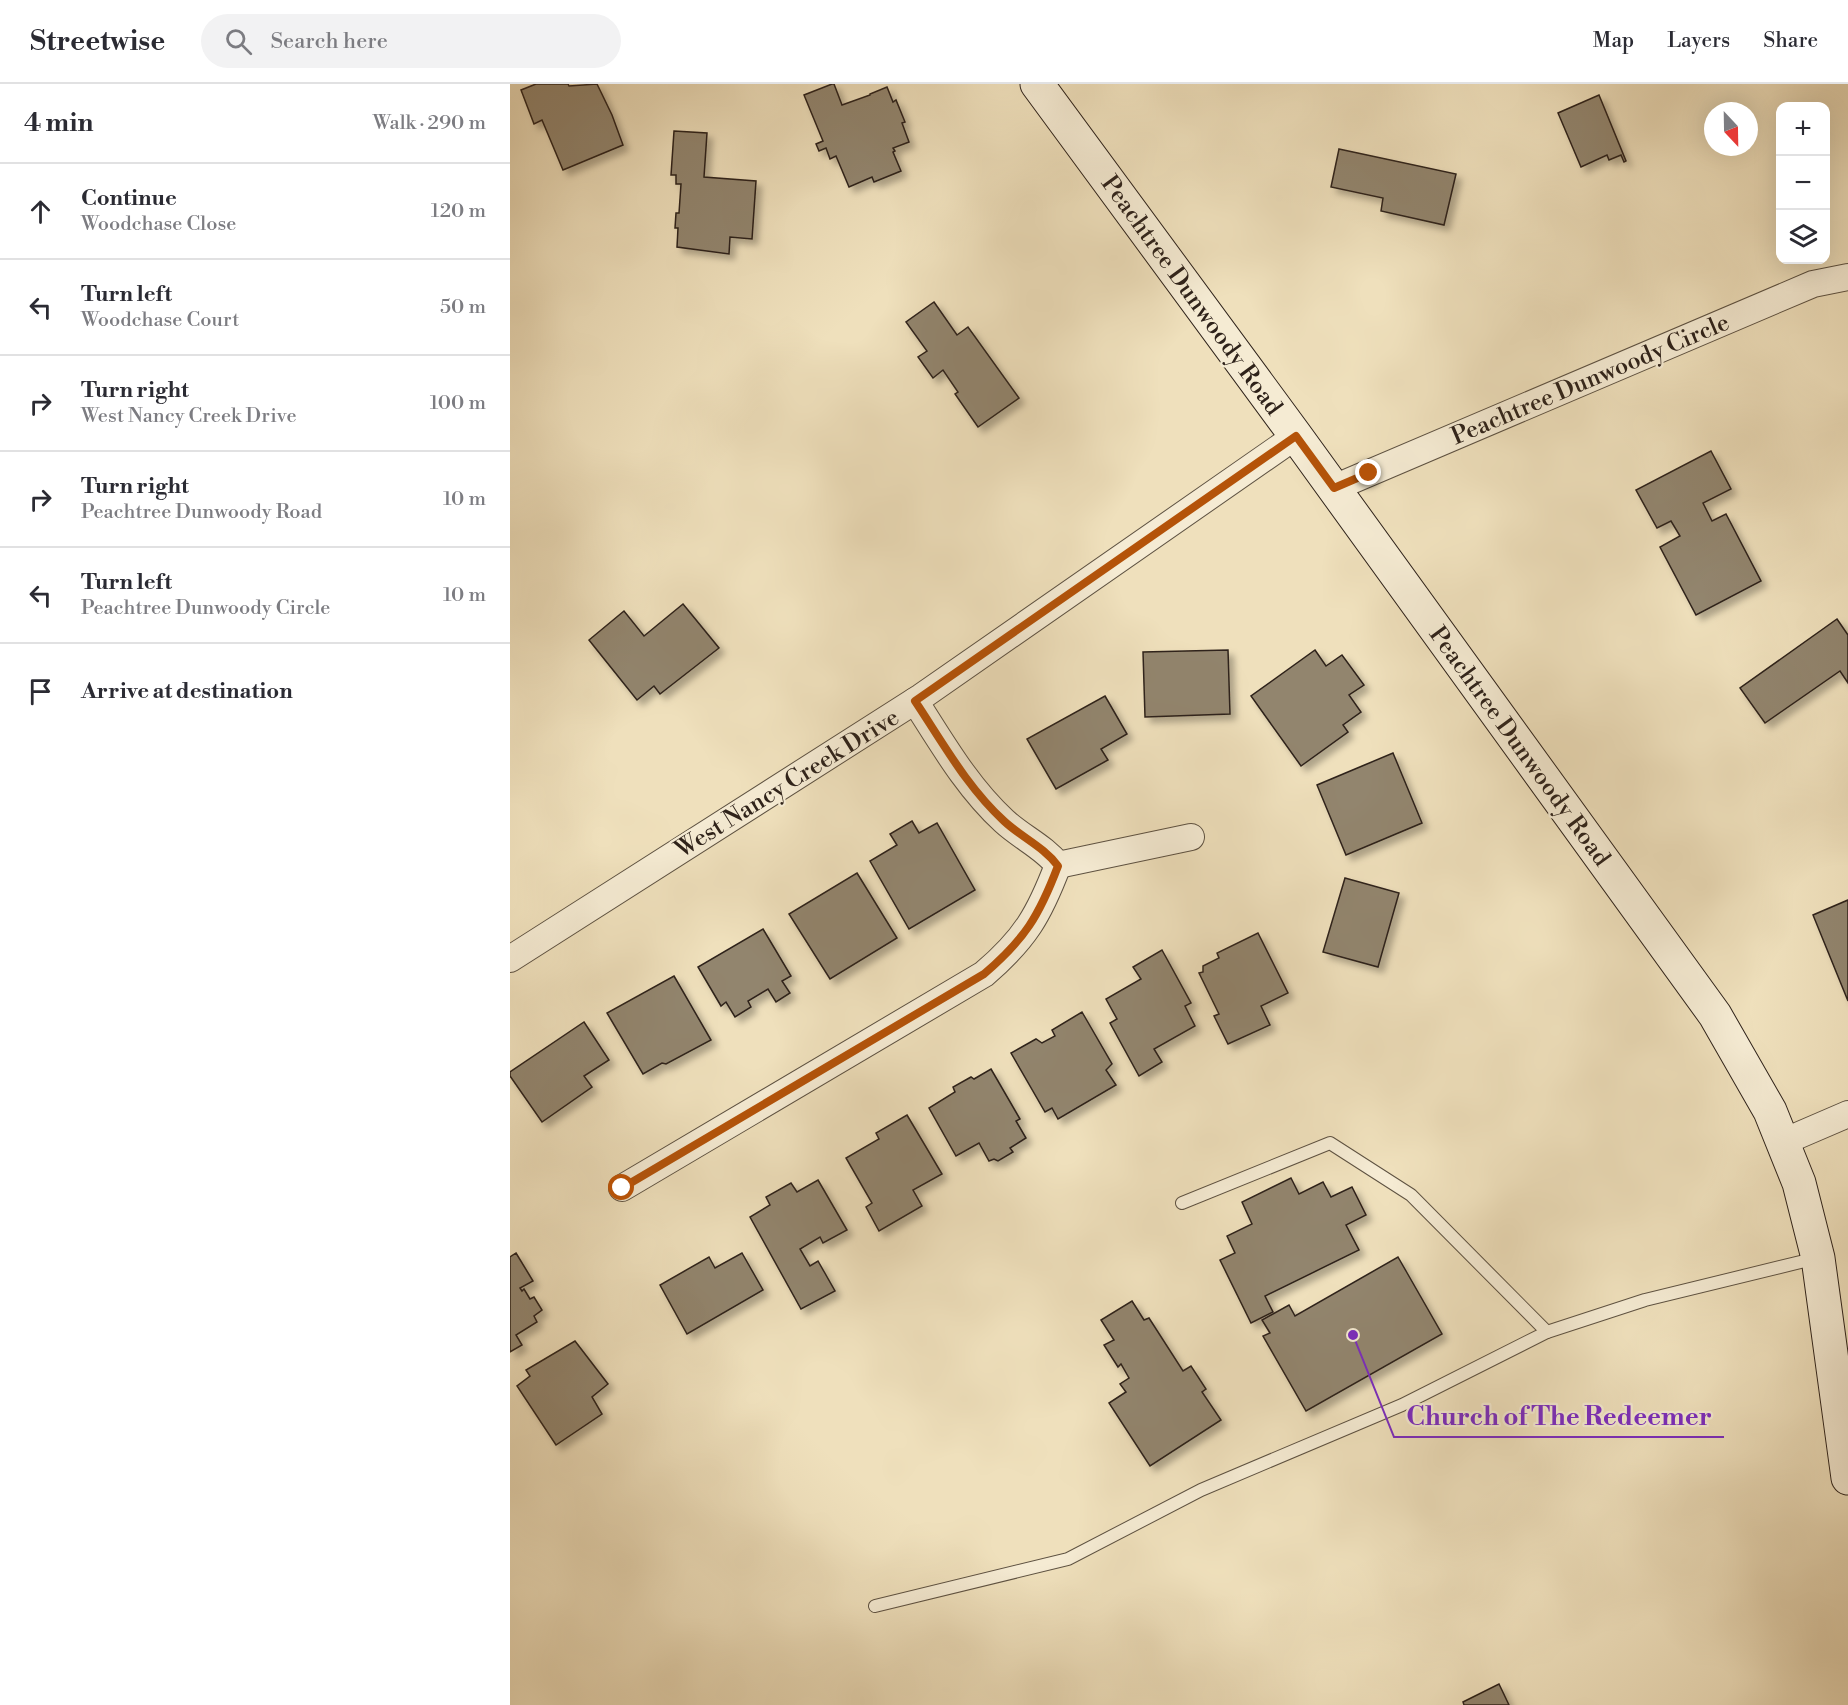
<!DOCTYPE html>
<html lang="en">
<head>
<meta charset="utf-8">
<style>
	body { margin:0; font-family:"Libre Bodoni",serif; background:#f2f2f3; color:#2b2b33 }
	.controls { position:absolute; right:18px; top:18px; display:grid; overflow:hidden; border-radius:12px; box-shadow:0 6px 24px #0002 }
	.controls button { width:54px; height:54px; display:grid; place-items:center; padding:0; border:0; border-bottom:2px solid #e1e1e2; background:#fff; color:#2b2b33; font:30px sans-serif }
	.compass { position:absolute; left:1194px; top:18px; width:54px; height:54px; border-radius:50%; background:#fff; box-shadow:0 6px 24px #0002; rotate:158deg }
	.stop { position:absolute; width:18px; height:18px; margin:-14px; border:4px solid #b45309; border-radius:50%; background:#fff }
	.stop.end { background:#b45309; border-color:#fff; box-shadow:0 2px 6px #0008 }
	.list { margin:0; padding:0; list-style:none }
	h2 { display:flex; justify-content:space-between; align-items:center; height:78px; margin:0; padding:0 24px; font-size:26px }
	h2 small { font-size:20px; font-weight:400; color:#7c7c81 }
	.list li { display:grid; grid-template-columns:39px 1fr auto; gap:18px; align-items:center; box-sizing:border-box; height:96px; padding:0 24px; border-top:2px solid #e1e1e2 }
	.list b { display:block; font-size:22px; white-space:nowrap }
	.list p { margin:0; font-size:20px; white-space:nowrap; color:#7c7c81 }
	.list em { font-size:20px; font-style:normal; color:#7c7c81 }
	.icon { flex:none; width:33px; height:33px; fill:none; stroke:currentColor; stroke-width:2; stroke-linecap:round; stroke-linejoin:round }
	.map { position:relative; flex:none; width:1338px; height:1621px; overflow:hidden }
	header { display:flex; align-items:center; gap:36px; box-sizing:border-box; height:84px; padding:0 30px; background:#fff; border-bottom:2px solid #e1e1e2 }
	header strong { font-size:28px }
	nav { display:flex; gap:33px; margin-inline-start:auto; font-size:21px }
	.search { width:420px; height:54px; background:#f2f2f3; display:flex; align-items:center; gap:15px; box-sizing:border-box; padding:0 21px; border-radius:33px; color:#7c7c81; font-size:22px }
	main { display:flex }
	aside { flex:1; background:#fff }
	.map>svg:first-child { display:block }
	.building { fill:#92856e; stroke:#2e221a; stroke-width:1.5; filter:url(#shadow) }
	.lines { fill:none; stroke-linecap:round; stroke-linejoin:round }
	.service-casing { stroke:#5e5242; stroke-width:14 }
	.minor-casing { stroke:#5e5242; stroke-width:28 }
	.secondary-casing { stroke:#2e221a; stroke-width:35 }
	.service { stroke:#f5ebd3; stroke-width:12 }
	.minor { stroke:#f5ebd3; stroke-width:26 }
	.secondary { stroke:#f5ebd3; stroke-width:33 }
	.route { stroke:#b45309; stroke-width:8 }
	.labels { text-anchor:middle; stroke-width:4.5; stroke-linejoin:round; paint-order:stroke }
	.street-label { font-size:24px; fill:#2e221a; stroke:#f5ebd3 }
	.leader { fill:none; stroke:#7b2cbf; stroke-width:2 }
	.callout-dot { fill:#7b2cbf; stroke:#f5ebd3; stroke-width:2 }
	.callout-label { font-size:26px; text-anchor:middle; font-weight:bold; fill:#7b2cbf; stroke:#f5ebd3; stroke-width:4.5; stroke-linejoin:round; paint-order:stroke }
</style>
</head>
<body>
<header>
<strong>Streetwise</strong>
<div class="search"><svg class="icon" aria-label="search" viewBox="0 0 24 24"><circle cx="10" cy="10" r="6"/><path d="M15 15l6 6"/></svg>Search here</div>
<nav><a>Map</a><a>Layers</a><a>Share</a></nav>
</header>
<main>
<aside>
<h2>4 min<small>Walk · 290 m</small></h2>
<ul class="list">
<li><svg class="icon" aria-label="ahead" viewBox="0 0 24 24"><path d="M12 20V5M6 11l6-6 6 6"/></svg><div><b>Continue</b><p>Woodchase Close</p></div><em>120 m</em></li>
<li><svg class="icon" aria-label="left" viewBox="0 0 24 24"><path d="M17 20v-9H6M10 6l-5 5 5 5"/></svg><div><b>Turn left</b><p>Woodchase Court</p></div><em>50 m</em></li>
<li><svg class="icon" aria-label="right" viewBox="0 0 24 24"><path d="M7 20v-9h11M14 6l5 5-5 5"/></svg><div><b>Turn right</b><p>West Nancy Creek Drive</p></div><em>100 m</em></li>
<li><svg class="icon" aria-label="right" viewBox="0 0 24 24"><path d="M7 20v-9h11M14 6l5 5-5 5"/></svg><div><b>Turn right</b><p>Peachtree Dunwoody Road</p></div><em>10 m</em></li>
<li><svg class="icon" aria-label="left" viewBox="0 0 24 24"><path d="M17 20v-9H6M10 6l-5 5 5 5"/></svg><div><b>Turn left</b><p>Peachtree Dunwoody Circle</p></div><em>10 m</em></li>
<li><svg class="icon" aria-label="arrive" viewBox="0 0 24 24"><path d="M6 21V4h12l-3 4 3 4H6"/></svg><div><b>Arrive at destination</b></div></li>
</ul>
</aside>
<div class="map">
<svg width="1338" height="1621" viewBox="0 0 1338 1621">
	<defs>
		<filter id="shadow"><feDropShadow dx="5.5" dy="5.5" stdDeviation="3" flood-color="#0004"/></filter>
	</defs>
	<rect width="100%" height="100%" fill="#efe0bc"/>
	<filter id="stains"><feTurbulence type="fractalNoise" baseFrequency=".00333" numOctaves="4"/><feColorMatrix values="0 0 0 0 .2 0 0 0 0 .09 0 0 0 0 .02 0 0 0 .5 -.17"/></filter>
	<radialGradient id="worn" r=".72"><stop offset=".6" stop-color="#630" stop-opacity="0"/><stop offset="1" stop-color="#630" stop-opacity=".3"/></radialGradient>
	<g class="building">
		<path d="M26,0h32l1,2 28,-2 15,31 11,30 -60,25 -21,-50 -8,4 -13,-34z"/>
		<path d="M322,0h2l8,21 28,-10v-1l17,-7 6,15 3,-2 9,22 -3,1 7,19 -16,6 2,3 -2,1 8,19 -27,11 -2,-5 -23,10 -13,-31 -6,3 -4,-11 -7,3 -3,-7 7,-3 -19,-46z"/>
		<path d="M1089,11l27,66 -2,1 -3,-7 -12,5 -2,-5 -26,12 -23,-54z"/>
		<path d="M164,47l33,2 -3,44 52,4 -4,58 -22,-2 -1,17 -52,-7 1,-19h-3l1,-15h3l2,-29h-5v-9h-5z"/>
		<path d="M829,65l117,25 -12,51 -63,-14 2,-13 -52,-11z"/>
		<path d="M424,218l23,33 11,-8 51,71 -41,29 -23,-33 3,-2 -15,-22 -10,8 -15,-21 9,-6 -21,-29z"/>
		<path d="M1201,367l20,38 -28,14 9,18 14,-7 35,67 -65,34 -36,-68 20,-11 -9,-15 -14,7 -21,-38z"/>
		<path d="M173,520l36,44 -59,46 -6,-8 -17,14 -48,-60 35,-29 20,25z"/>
		<path d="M1327,535l11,16v48l-8,-12 -75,52 -25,-35z"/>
		<path d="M718,566l2,64 -85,3 -2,-65z"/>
		<path d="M805,566l11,16 16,-11 22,30 -15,10 12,17 -18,13 5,7 -47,34 -50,-70z"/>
		<path d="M595,612l22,38 -26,15 7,11 -52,29 -29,-50z"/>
		<path d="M883,669l29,70 -76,32 -29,-70z"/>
		<path d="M402,737l7,12 18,-10 38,67 -66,39 -39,-68 27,-16 -7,-11z"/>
		<path d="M347,789l40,65 -67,41 -41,-65z"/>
		<path d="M835,794l54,15 -21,74 -55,-15z"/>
		<path d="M1338,816v101l-35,-86z"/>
		<path d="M253,845l28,47 -9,5 8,12 -14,9 -8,-13 -20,12 3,6 -16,10 -9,-15 -5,4 -23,-39z"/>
		<path d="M748,849l30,60 -27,13 9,19 -42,19 -14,-28 5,-2 -20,-41 4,-1v-6l16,-8 -2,-5z"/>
		<path d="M652,866l29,53 -6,3 10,20 -41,23 8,13 -23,14 -29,-53 7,-4 -11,-20 35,-20 -8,-12z"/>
		<path d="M164,892l37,64 -45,24 -4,-1 -19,11 -36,-61z"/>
		<path d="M572,928l30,52 -6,6 10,15 -58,34 -6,-11 -7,4 -34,-59 25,-14 6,4 13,-7 -3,-6z"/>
		<path d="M74,938l25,38 -25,16 8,11 -50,35 -32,-46v-4z"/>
		<path d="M481,985l29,50 -4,2 10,17 -16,10 3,4 -15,9 -4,-2 -5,2 -10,-18 -23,13 -27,-48 26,-16 -2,-5 18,-10 3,2z"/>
		<path d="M397,1031l35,59 -29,16 9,16 -43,25 -13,-24 6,-4 -26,-45 33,-19 -3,-6z"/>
		<path d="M781,1094l8,16 24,-12 8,15 21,-10 14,28 -20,10 13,25 -94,46 8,16 -22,11 -31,-63 15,-7 -8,-17 25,-12 -10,-22z"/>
		<path d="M308,1096l29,50 -24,13 -3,-6 -20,12 10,17 8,-5 17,30 -34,18 -51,-92 20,-12 -4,-8 25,-14 6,9z"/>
		<path d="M6,1169l17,28 -13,7 2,3 2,-2 6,10 4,-2 8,13 -8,6 3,6 -21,13 6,10 -12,7v-95z"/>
		<path d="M232,1169l21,37 -76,44 -27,-49 49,-28 6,11z"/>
		<path d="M888,1173l44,77 -136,77 -43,-75 7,-3 -8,-13 27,-15 6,11z"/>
		<path d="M622,1217l12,19 5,-2 34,53 8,-5 15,23 -4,3 19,28 -71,46 -41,-63 17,-11 -6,-8 9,-6 -8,-14 -3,3 -14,-22 10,-5 -13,-20z"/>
		<path d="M65,1257l33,43 -16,13 10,17 -46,31 -39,-59 13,-10 -4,-6z"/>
		<path d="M989,1600l10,21h-45l-1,-3z"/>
	</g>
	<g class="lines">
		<defs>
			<g id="service">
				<path d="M672,1119l148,-60 81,52 136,137"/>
				<path d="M365,1522l193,-47 133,-69 201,-85 145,-73 98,-32 172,-42"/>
			</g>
			<g id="minor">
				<path d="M824,404l479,-204 35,-7"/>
				<path d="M405,617c27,42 52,86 89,120 17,16 40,26 54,44"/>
				<path d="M548,781l133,-28"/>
				<path d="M0,875l411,-262 375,-261"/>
				<path d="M1273,1058l65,-28"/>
				<path d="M112,1104l362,-214c41,-35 55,-59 74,-109"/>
			</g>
			<path id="secondary" d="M527,0l259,352 419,579 55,96 29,72 19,75 30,220"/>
		</defs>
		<use href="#service" class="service-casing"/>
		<use href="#minor" class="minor-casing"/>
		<use href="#secondary" class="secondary-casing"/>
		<use href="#service" class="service"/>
		<use href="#minor" class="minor"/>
		<use href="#secondary" class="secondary"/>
	</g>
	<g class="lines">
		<path class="route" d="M112,1104l362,-214c41,-35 55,-58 74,-108 -14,-19 -37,-29 -54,-45 -37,-34 -61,-78 -89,-120l381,-265 38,52 35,-15"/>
	</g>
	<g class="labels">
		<g class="street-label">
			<text transform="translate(682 211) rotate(54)" y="8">Peachtree Dunwoody Road</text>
			<text transform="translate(1080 295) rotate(-23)" y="8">Peachtree Dunwoody Circle</text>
			<text transform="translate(1010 662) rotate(54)" y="8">Peachtree Dunwoody Road</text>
			<text transform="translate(277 699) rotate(-32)" y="8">West Nancy Creek Drive</text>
		</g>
	</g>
	<path class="leader" d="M843 1251L884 1353H1214"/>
	<circle class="callout-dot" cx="843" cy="1251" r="6"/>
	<g class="callout-label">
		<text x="1049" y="1341">Church of The Redeemer</text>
	</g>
	<rect width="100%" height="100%" filter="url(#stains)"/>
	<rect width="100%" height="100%" fill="url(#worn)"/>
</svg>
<div class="controls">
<button>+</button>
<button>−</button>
<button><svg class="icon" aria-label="layers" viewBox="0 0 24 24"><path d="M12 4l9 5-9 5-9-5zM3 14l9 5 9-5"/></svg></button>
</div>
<svg class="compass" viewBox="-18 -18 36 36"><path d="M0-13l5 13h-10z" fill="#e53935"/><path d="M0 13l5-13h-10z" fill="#7c7c81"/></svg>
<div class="stop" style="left:112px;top:1104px"></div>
<div class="stop end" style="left:859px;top:389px"></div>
</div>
</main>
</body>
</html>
